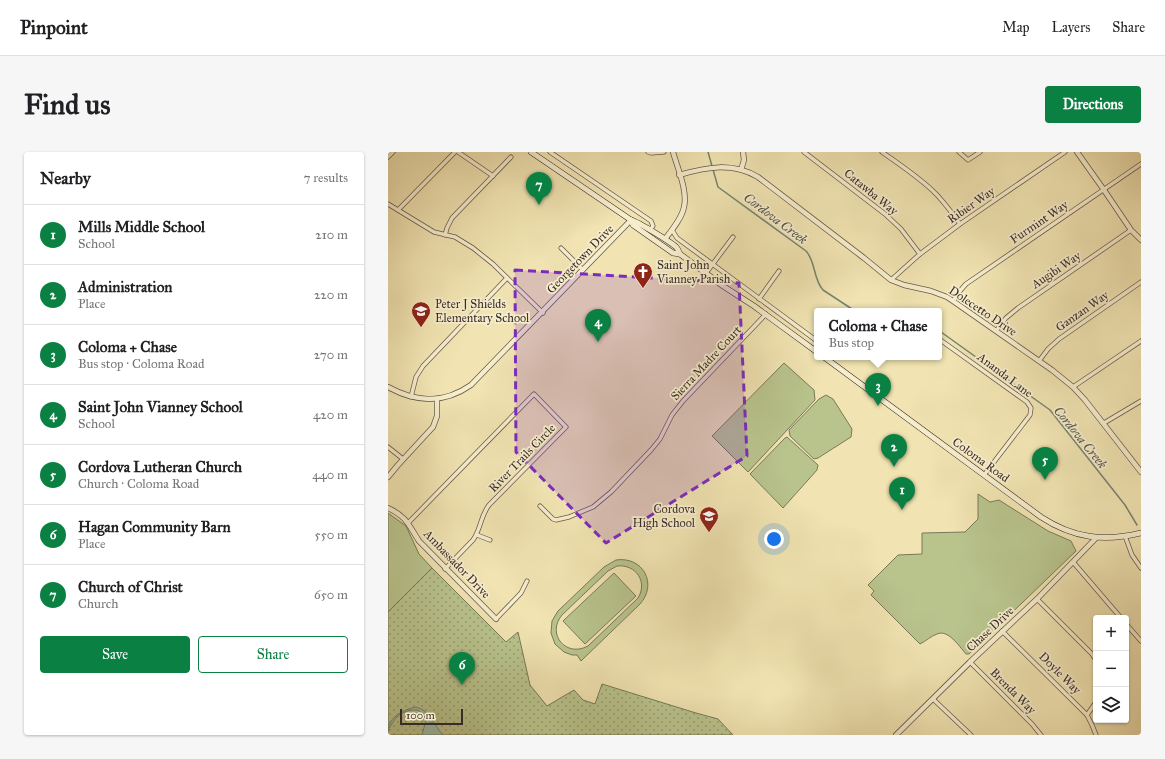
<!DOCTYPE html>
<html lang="en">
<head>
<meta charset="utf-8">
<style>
	body { margin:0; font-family:"IM FELL Great Primer",serif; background:#f6f6f6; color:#202124 }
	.controls { position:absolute; right:12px; bottom:12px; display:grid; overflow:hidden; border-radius:4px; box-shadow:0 1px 3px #0004 }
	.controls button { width:36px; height:36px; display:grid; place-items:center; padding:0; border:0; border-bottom:1px solid #e0e0e0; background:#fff; color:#202124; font:20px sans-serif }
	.scale { position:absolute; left:12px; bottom:10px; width:63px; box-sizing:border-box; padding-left:4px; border:2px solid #392c27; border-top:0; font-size:11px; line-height:14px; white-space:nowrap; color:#392c27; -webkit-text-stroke:3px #f6edcd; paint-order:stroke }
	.you { position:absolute; left:386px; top:387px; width:14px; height:14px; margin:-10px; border:3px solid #fff; border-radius:50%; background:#1a73e8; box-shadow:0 0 0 6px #1a73e833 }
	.badge { display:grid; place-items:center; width:26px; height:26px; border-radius:50%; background:#0b8043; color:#fff; font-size:13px; font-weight:700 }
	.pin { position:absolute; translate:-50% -33px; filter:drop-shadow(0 1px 2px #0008) }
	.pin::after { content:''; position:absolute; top:21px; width:14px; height:12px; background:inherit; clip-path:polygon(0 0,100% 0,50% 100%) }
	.popup { position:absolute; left:426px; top:156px; width:128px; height:52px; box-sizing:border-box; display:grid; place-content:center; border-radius:4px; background:#fff; filter:drop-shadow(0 1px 3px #0005); font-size:13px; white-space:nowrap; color:#757577 }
	.popup b { font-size:15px; color:#202124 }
	.popup::after { content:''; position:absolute; left:50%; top:100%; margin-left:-8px; border:8px solid transparent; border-top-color:#fff }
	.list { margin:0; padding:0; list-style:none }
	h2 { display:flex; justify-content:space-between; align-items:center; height:52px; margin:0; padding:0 16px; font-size:17px }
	h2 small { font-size:13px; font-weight:400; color:#757577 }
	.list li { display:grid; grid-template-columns:26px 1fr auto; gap:12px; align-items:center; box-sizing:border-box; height:60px; padding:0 16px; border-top:1px solid #e0e0e0 }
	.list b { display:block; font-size:15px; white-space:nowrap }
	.list p { margin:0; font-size:13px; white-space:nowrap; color:#757577 }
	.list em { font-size:13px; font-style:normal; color:#757577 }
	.actions { display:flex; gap:8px; padding:12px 16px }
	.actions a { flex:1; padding:9px 0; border:1px solid #0b8043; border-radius:4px; text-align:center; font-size:14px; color:#0b8043 }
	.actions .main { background:#0b8043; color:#fff }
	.icon { flex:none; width:22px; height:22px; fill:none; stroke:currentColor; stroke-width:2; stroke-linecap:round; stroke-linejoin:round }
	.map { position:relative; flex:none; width:753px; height:583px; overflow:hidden; border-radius:4px }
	header { display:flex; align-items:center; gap:24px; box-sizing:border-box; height:56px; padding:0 20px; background:#fff; border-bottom:1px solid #e0e0e0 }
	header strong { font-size:19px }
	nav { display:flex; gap:22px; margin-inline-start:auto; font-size:14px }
	.intro { display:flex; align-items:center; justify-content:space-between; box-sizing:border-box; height:96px; padding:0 24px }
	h1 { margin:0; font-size:28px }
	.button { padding:10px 18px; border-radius:4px; background:#0b8043; color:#fff; font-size:14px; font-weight:700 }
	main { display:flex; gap:24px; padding:0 24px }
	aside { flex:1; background:#fff; border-radius:4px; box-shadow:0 1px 3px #0004 }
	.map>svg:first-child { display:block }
	.green { fill:#b9c48d; stroke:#79785a; fill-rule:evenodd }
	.park { fill:url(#park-dots); stroke:#79785a }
	.water { fill:url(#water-ripples); stroke:#748474 }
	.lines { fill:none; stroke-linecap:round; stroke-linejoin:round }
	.stream { stroke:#748474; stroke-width:1.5 }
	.minor-casing { stroke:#675a4a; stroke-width:5 }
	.tertiary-casing { stroke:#675a4a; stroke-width:6 }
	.secondary-casing { stroke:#392c27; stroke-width:6 }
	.minor { stroke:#f6edcd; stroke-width:3.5 }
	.tertiary { stroke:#f6edcd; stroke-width:4.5 }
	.secondary { stroke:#f6edcd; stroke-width:5 }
	.marked { fill:#7b2cbf; fill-opacity:0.2; stroke:#7b2cbf; stroke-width:3; stroke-dasharray:8 5; stroke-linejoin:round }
	.labels { text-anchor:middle; stroke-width:3.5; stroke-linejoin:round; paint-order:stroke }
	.street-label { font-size:12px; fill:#392c27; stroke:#f6edcd }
	.poi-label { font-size:12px; fill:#392c27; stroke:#f6edcd; text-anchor:start }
	.water-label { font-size:13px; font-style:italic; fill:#525147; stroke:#f6edcd }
</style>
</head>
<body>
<header>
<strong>Pinpoint</strong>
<nav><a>Map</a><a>Layers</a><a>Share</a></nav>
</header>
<div class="intro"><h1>Find us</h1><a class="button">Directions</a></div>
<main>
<aside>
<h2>Nearby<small>7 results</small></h2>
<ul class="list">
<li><span class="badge">1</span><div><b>Mills Middle School</b><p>School</p></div><em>210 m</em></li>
<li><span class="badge">2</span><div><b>Administration</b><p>Place</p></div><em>220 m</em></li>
<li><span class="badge">3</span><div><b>Coloma + Chase</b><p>Bus stop · Coloma Road</p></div><em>270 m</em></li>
<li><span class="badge">4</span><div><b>Saint John Vianney School</b><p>School</p></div><em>420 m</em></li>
<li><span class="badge">5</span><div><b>Cordova Lutheran Church</b><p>Church · Coloma Road</p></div><em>440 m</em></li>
<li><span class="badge">6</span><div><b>Hagan Community Barn</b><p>Place</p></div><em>550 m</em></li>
<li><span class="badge">7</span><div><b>Church of Christ</b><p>Church</p></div><em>650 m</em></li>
</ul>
<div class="actions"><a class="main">Save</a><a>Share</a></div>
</aside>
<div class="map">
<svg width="753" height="583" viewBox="0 0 753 583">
	<defs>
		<pattern id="park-dots" width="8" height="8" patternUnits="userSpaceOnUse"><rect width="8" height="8" fill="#b9c48d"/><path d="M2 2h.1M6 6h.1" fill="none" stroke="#979f73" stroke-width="1.8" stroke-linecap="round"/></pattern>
		<pattern id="water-ripples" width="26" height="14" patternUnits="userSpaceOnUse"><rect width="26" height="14" fill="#9cbfa7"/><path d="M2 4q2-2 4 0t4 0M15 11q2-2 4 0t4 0" fill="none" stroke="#809b88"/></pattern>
	</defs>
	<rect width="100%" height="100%" fill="#f1e4b2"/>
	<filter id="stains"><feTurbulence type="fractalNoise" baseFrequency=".005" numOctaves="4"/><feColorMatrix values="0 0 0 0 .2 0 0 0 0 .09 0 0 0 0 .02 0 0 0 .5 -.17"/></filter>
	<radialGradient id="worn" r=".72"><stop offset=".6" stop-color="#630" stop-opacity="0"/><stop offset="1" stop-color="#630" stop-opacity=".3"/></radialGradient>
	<g class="green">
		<path d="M396,211l30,27 1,10 -67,72 -36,-36z"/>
		<path d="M438,243l7,4 19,30 -1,8 -33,21 -4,1 -24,-23 -1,-6 30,-31z"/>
		<path d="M399,285l31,28 -1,5 -34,38 -33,-34 35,-36z"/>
		<path d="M590,342l12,8 9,-2 49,31 23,10 5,10 -107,103h-3c-7,-8 -18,-25 -29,-20 -6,2 -11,7 -17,10l-49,-49 3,-4 -6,-6 30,-30 24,-1v-21l43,-1 13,-13z"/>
		<path d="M0,361l18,13 13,28 13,14 -44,44z"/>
		<path d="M228,408c27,-4 42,24 24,44l-59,57 -4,-6h-5l-8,-3 -9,-8 -4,-11 1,-12 6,-10 46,-44zM229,414c19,-2 31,16 21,32l-50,48c-22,12 -42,-12 -26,-31l46,-44z"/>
		<path d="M226,421l22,23 -51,48 -22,-23z"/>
	</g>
	<path class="park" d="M44,416l74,74 12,-10 12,53 17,21 27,-16 9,10 12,4 7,-20 94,29 22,6 15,16h-345v-123z"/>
	<path class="water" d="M28,555c14,3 18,19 27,28h-21l4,-15 -2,-4 -6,-6c-16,-1 -24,8 -30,21 0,-14 17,-22 28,-24z"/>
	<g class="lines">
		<g class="stream">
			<path d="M320,0l10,35 88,64c10,11 7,28 17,39l32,21"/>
			<path d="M551,179l2,1 109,78 75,95 12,20"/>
		</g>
		<defs>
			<g id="minor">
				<path d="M70,0l35,24"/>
				<path d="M162,0l101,69 2,5 -3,4"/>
				<path d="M260,0l3,1 13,-1"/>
				<path d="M416,0l81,62 16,15 19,25"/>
				<path d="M494,0c17,12 35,24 50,38 11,10 20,23 28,34"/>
				<path d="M571,0l9,8 12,-8"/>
				<path d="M0,5l5,-5"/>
				<path d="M0,52l46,28 21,5 18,11 20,16 50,49"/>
				<path d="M10,58l57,-58"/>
				<path d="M284,78l5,8 140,103"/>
				<path d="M57,83l2,-7 5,-10 59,-61"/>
				<path d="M173,96l22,22"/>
				<path d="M318,121l27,-36"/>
				<path d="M503,128l29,-26 40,-30 105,-72"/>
				<path d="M371,147l20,-28"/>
				<path d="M565,149l6,-9 7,-8 175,-120"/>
				<path d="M608,179l10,-13 12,-10 113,-78"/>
				<path d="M551,187l88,63 4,6 -1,7 -46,60"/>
				<path d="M651,209l9,-12 11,-10 82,-57"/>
				<path d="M685,235l68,-46"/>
				<path d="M23,245l5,-20 7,-11 84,-88"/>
				<path d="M716,271l37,-22"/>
				<path d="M0,295l15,12"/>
				<path d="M152,354l13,13 3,1 13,-3 24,-10 18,-15 40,-42 9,-11 12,-24 11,-14 83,-87"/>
				<path d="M20,371l126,-129 32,33 -77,78c-9,12 -8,24 -16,35l-28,29"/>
				<path d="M89,383l13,5"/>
				<path d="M737,384l7,19 9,13"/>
				<path d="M685,410l48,56"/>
				<path d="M649,447l55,55 4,6"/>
				<path d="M108,467l25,-26 6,-12"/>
				<path d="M738,472l15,17"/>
				<path d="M614,479l85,84 5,10 4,10"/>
				<path d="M582,510l62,62 9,11"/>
				<path d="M545,547l38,36"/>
				<path d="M699,563l9,-13"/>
			</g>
			<g id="tertiary">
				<path d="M689,0l27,38 27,40 10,10"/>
				<path d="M353,18l3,-10 -1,-8"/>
				<path d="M291,23c28,-8 53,-13 79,2l106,81 27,22 13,5 27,6 16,6 6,4 99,69 21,17 12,13 56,72"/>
				<path d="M277,87c7,-9 17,-21 19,-32 4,-16 -7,-40 -11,-55"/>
				<path d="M0,235c29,16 56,17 83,-2l160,-165"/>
				<path d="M0,325l10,-12 35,-38 4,-11v-17"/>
				<path d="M0,356c19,9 20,16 31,33l77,78"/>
				<path d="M508,583l74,-73 67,-63 59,-61"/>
			</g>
			<g id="secondary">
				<path d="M143,0l100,68c7,2 42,23 46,28 1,1 2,5 3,6"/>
				<path d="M243,68l2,5 40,28 7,1 43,32 31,20 63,46"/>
				<path d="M436,205l217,160c32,21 63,25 100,16"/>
			</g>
		</defs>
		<use href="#minor" class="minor-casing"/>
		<use href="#tertiary" class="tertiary-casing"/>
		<use href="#secondary" class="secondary-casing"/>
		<use href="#minor" class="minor"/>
		<use href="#tertiary" class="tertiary"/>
		<use href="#secondary" class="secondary"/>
	</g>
	<path class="marked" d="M127,118l224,13 8,173 -141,87 -90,-91z"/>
	<defs>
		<symbol id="church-pin" viewBox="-11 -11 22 30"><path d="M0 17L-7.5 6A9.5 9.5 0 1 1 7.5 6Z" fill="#8f2418" stroke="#f6edcd"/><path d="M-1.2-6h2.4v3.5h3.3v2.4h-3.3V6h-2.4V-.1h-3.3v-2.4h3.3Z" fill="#fff"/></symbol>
		<symbol id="school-pin" viewBox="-11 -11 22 30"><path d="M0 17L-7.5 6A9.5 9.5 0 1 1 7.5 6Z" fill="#8f2418" stroke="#f6edcd"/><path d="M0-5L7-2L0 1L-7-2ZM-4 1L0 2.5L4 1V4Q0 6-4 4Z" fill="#fff"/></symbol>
	</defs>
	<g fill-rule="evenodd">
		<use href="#church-pin" x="244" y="109" width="22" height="30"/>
		<use href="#school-pin" x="22" y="148" width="22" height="30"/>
		<use href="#school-pin" x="310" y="353" width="22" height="30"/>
	</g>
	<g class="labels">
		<g class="street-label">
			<text transform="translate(483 40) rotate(39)" y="4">Catawba Way</text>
			<text transform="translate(583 53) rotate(-35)" y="4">Ribier Way</text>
			<text transform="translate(651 70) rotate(-34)" y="4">Furmint Way</text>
			<text transform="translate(192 107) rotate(-46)" y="4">Georgetown Drive</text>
			<text transform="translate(668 118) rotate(-34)" y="4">Augibi Way</text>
			<text transform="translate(595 159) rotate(34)" y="4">Dolecetto Drive</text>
			<text transform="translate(694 159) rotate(-35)" y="4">Ganzan Way</text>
			<text transform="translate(318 211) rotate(-47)" y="4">Sierra Madre Court</text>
			<text transform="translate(617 223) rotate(37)" y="4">Ananda Lane</text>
			<text transform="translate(134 306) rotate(-46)" y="4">River Trails Circle</text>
			<text transform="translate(593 308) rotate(36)" y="4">Coloma Road</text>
			<text transform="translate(69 412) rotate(46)" y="4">Ambassador Drive</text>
			<text transform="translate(602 477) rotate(-43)" y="4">Chase Drive</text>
			<text transform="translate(672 521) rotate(45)" y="4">Doyle Way</text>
			<text transform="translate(625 539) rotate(45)" y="4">Brenda Way</text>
		</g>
		<g class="poi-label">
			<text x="269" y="117">Saint John<tspan x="269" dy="14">Vianney Parish</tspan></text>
			<text x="47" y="156">Peter J Shields<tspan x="47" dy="14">Elementary School</tspan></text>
			<text x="307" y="361" text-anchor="end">Cordova<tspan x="307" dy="14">High School</tspan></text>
		</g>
		<g class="water-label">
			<text transform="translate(388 66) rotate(37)" y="5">Cordova Creek</text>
			<text transform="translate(693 285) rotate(51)" y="5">Cordova Creek</text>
		</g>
	</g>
	<rect width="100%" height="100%" filter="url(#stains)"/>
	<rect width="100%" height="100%" fill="url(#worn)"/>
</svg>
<div class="controls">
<button>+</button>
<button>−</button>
<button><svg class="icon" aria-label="layers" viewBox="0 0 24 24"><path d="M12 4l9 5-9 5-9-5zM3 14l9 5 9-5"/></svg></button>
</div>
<div class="scale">100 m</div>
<div class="you"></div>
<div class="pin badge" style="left:514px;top:358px">1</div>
<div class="pin badge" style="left:506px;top:315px">2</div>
<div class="pin badge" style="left:490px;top:254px">3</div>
<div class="popup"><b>Coloma + Chase</b>Bus stop</div>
<div class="pin badge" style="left:210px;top:190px">4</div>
<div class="pin badge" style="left:657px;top:328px">5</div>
<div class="pin badge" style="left:74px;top:533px">6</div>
<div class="pin badge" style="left:151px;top:53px">7</div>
</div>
</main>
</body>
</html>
